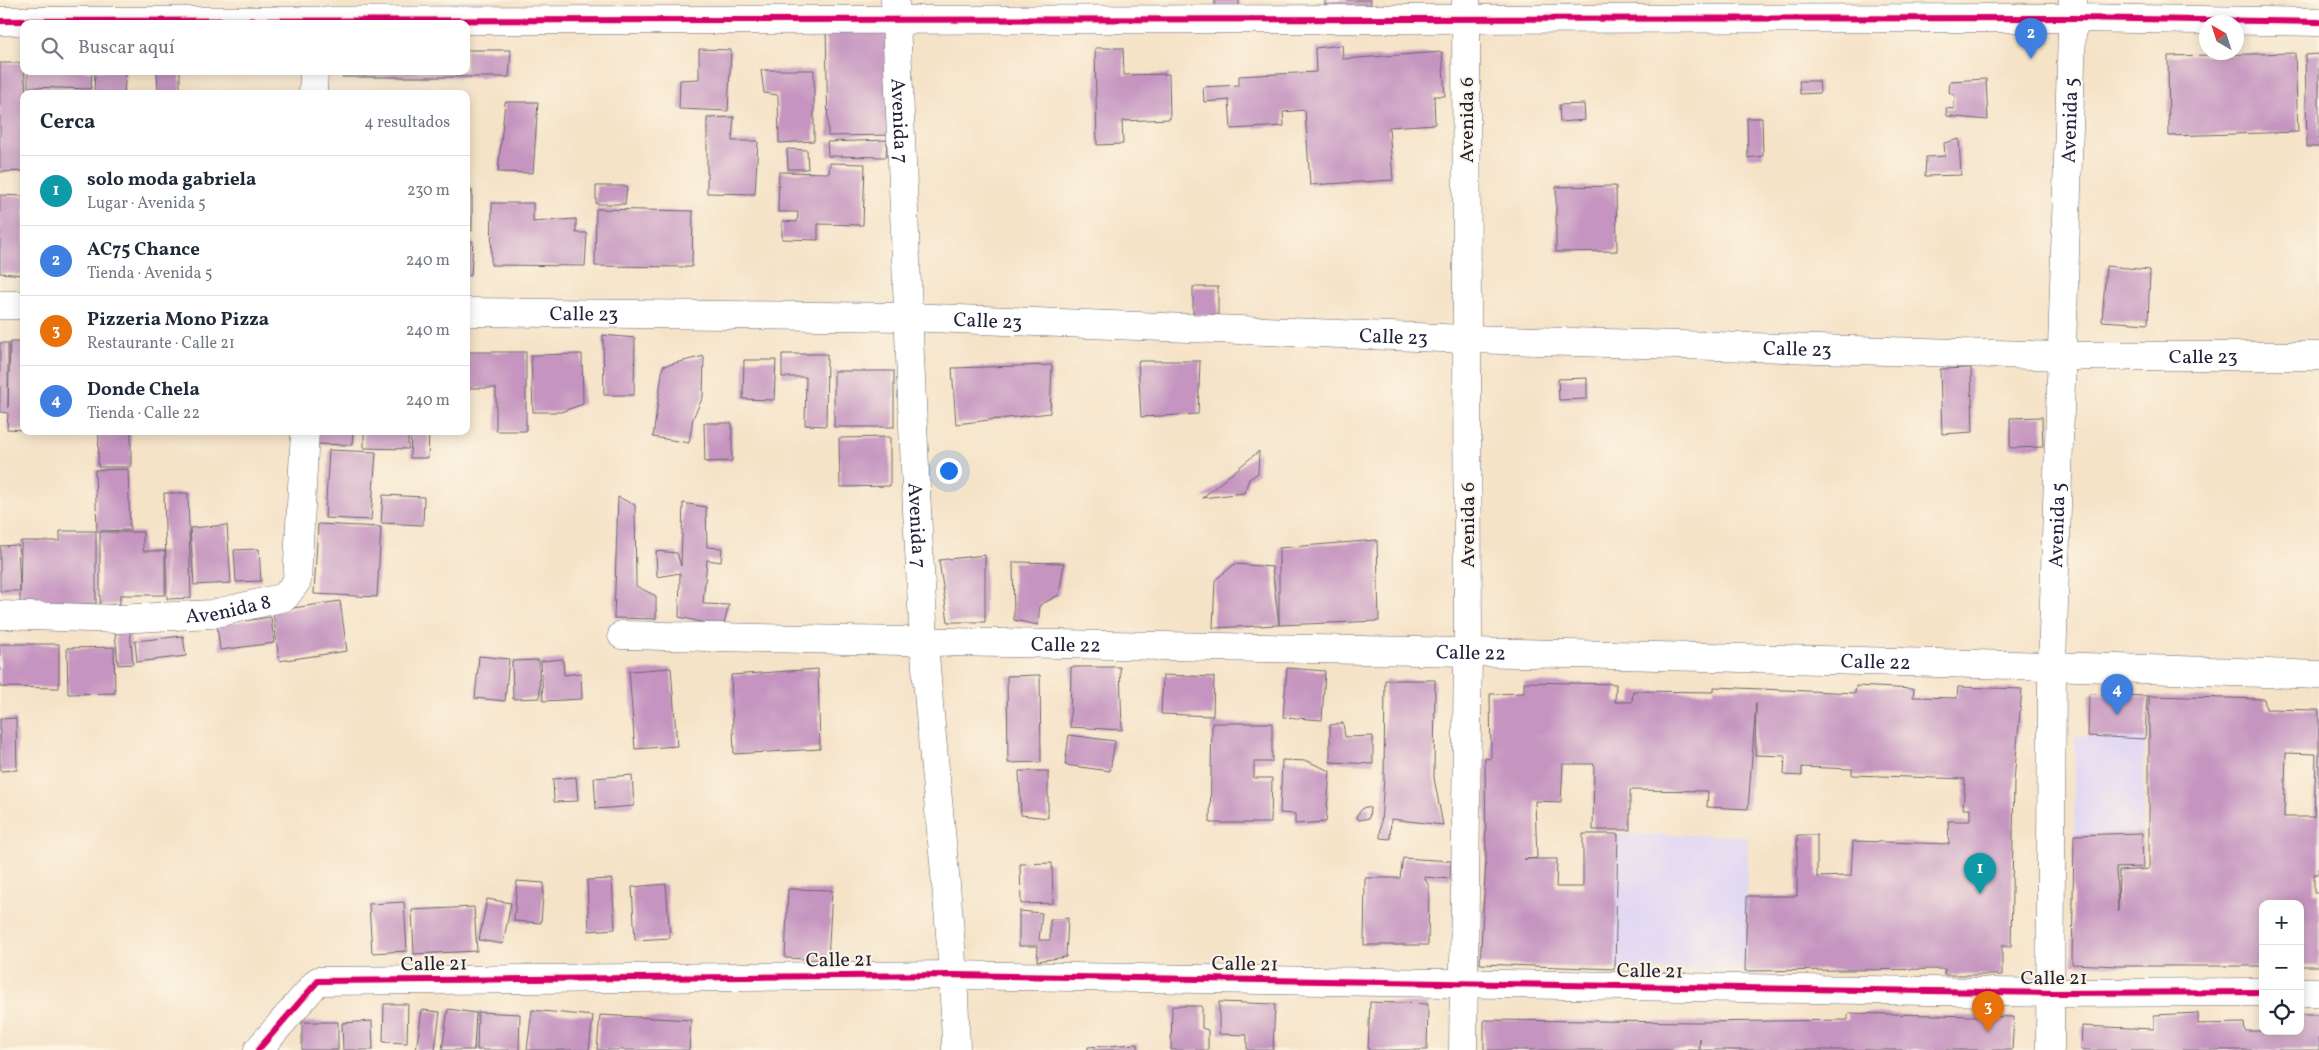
<!DOCTYPE html>
<html lang="es">
<head>
<meta charset="utf-8">
<style>
	body { margin:0; font-family:Vollkorn,serif; background:#f6f6f7; color:#1f2937 }
	.controls { position:absolute; right:15px; bottom:15px; display:grid; overflow:hidden; border-radius:10px; box-shadow:0 2px 12px #0003 }
	.controls button { width:45px; height:45px; display:grid; place-items:center; padding:0; border:0; border-bottom:1px solid #e0e1e3; background:#fff; color:#1f2937; font:25px sans-serif }
	.compass { position:absolute; left:2199px; top:15px; width:45px; height:45px; border-radius:50%; background:#fff; box-shadow:0 2px 12px #0003; rotate:321deg }
	.you { position:absolute; left:948px; top:470px; width:18px; height:18px; margin:-12px; border:4px solid #fff; border-radius:50%; background:#1a73e8; box-shadow:0 0 0 8px #1a73e833 }
	.badge { display:grid; place-items:center; width:32px; height:32px; border-radius:50%; background:#7c3aed; color:#fff; font-size:16px; font-weight:700 }
	.pin { position:absolute; translate:-50% -41px; filter:drop-shadow(0 1px 2px #0008) }
	.pin::after { content:''; position:absolute; top:26px; width:18px; height:15px; background:inherit; clip-path:polygon(0 0,100% 0,50% 100%) }
	.list { margin:0; padding:0; list-style:none }
	h2 { display:flex; justify-content:space-between; align-items:center; height:65px; margin:0; padding:0 20px; font-size:21px }
	h2 small { font-size:16px; font-weight:400; color:#747a83 }
	.list li { display:grid; grid-template-columns:32px 1fr auto; gap:15px; align-items:center; box-sizing:border-box; height:70px; padding:0 20px; border-top:1px solid #e0e1e3 }
	.list b { display:block; font-size:19px; white-space:nowrap }
	.list p { margin:0; font-size:16px; white-space:nowrap; color:#747a83 }
	.list em { font-size:16px; font-style:normal; color:#747a83 }
	.icon { flex:none; width:28px; height:28px; fill:none; stroke:currentColor; stroke-width:2; stroke-linecap:round; stroke-linejoin:round }
	.map { position:relative; flex:none; width:2319px; height:1050px; overflow:hidden }
	.search { position:absolute; background:#fff; box-shadow:0 2px 12px #0003; left:20px; top:20px; width:450px; height:55px; display:flex; align-items:center; gap:12px; box-sizing:border-box; padding:0 18px; border-radius:10px; color:#747a83; font-size:19px }
	.panel { position:absolute; background:#fff; box-shadow:0 2px 12px #0003; left:20px; top:90px; width:450px; height:345px; border-radius:10px }
	.map>svg:first-child { display:block }
	.built { fill:#dfd5f5 }
	.building { fill:#c594c0; fill-rule:evenodd }
	.lines { fill:none; stroke-linecap:round; stroke-linejoin:round }
	.minor-casing { stroke:#6c666c; stroke-width:29 }
	.minor { stroke:#fff; stroke-width:28 }
	.cycleway-casing { stroke:#fcf5e5; stroke-width:9 }
	.cycleway { stroke:#d6006c; stroke-width:6 }
	.labels { text-anchor:middle; stroke-width:4; stroke-linejoin:round; paint-order:stroke }
	.street-label { font-size:20px; fill:#22223b; stroke:#fcf5e5 }
</style>
</head>
<body>
<div class="map">
<svg width="2319" height="1050" viewBox="0 0 2319 1050">
	<rect width="100%" height="100%" fill="#fcf5e5"/>
	<filter id="ink" filterUnits="userSpaceOnUse"><feTurbulence type="fractalNoise" baseFrequency=".02" numOctaves="2"/><feDisplacementMap in="SourceGraphic" scale="10" xChannelSelector="R" yChannelSelector="G"/><feConvolveMatrix kernelMatrix="1 2 1 2 8 2 1 2 1" color-interpolation-filters="sRGB"/></filter>
	<filter id="wash" filterUnits="userSpaceOnUse"><feTurbulence type="fractalNoise" baseFrequency=".0096" numOctaves="4" result="noise"/><feDisplacementMap in="SourceGraphic" scale="20" xChannelSelector="R" yChannelSelector="G"/><feGaussianBlur stdDeviation="1.12" result="paint"/><feColorMatrix in="noise" values="0 0 0 0 0 0 0 0 0 0 0 0 0 0 0 0 0 1.4 0 .05"/><feComposite in="paint" operator="in"/></filter>
	<g filter="url(#wash)">
		<rect width="100%" height="100%" fill="#f5e3c8"/>
		<g class="built">
			<path d="M2075,736l70,3 -3,94 -68,2z"/>
			<path d="M1618,834l130,2 -3,135 -130,-2z"/>
		</g>
		<g id="blocks">
			<g class="building">
				<path d="M1215,0h24v7l-24,-1z"/>
				<path d="M1325,0h46l-1,8 -45,-3z"/>
				<path d="M826,25l68,2v108l-66,1z"/>
				<path d="M1342,45l1,14 99,-7 3,44h-11l1,28 -46,3 4,53 -83,5 -5,-75 -22,2 1,14 -53,3 -2,-29 -25,2 -1,-15 36,-2v-9l77,-4 -1,-24z"/>
				<path d="M1095,48h28l1,27 45,-1 1,45 -48,2 1,23 -26,1z"/>
				<path d="M699,49l32,1 -3,61 -49,-2 1,-29 19,-1z"/>
				<path d="M466,50h45l-2,27h-167v-6h124z"/>
				<path d="M2295,53l3,79 -129,4 -1,-80z"/>
				<path d="M2319,54v93h-12l-2,-92z"/>
				<path d="M0,63h24l2,31h-2v77l-24,1z"/>
				<path d="M761,70h53v71l-35,2 -1,-48 -14,-2z"/>
				<path d="M28,71h64l-1,18 -63,-2z"/>
				<path d="M95,71h31l-2,23h-30z"/>
				<path d="M157,71h23v23h-22z"/>
				<path d="M1986,79l2,41 -41,-4 -1,-8 8,1 1,-13 -6,-4 1,-11z"/>
				<path d="M1799,81h20l1,12 -20,1z"/>
				<path d="M505,102h33l-5,71 -35,-1z"/>
				<path d="M1584,104l1,16 -25,2 -1,-17z"/>
				<path d="M734,117l-2,24h26l-3,53 -48,-1v-75z"/>
				<path d="M1747,118h15l1,38 -15,2z"/>
				<path d="M1959,139l2,36 -36,1 1,-19 19,-1 -1,-13z"/>
				<path d="M887,140l-1,17 -58,-1 -1,-14z"/>
				<path d="M787,149l20,1 1,19h-20z"/>
				<path d="M830,163l35,1 -2,61 -45,-1v16l-36,-1v-18l15,1 1,-10h-20l1,-40 50,1z"/>
				<path d="M596,186h31l-2,18h-29z"/>
				<path d="M1616,186l1,65 -61,1v-65z"/>
				<path d="M472,190v41h-6v-40z"/>
				<path d="M0,195l24,1v79l-24,-2z"/>
				<path d="M492,203h41v19l43,-3v14h11l-2,33 -94,-1z"/>
				<path d="M596,209l97,2 -1,56 -97,-1z"/>
				<path d="M466,241h7l-2,35 -5,-1z"/>
				<path d="M2106,266l44,4 -2,54 -46,-3z"/>
				<rect x="1193" y="287" width="25" height="28"/>
				<path d="M603,335l32,3 -1,57h-30z"/>
				<path d="M10,342h14v88l-17,-1 1,-16 -8,-1v-69h8v65z"/>
				<path d="M466,352h60v79h-30v-43h-30z"/>
				<path d="M582,354l1,50 -22,8h-28l-2,-57z"/>
				<path d="M782,354h45l-1,72 -21,-1 1,-48h-24z"/>
				<path d="M704,356l-1,41 -10,21 -4,25 -36,-6 10,-71z"/>
				<path d="M744,360h32l-2,40 -31,-1z"/>
				<path d="M1138,361h62l-2,53 -57,3z"/>
				<path d="M1052,365l-2,48 -94,11 -4,-56z"/>
				<path d="M1971,368l2,64 -31,2 -2,-65z"/>
				<rect x="834" y="371" width="60" height="56"/>
				<path d="M1587,378v21l-28,1 -1,-21z"/>
				<path d="M2042,417l1,30 -33,1v-30z"/>
				<path d="M704,423h28v38l-27,1z"/>
				<path d="M99,431h32v36h-33z"/>
				<path d="M316,431h37l-1,14 -37,-1z"/>
				<path d="M364,431h44v18l-44,-1z"/>
				<path d="M411,431h18l-1,27h-18z"/>
				<path d="M890,437v49l-50,1 -1,-49z"/>
				<path d="M329,450l47,2 -5,68 -46,-2z"/>
				<path d="M1259,451l-1,22 -9,6 -5,14 -42,5z"/>
				<path d="M128,469l2,61 -33,1 -2,-61z"/>
				<path d="M164,493h24l3,105 -24,1z"/>
				<path d="M383,495l41,2 -1,28 -42,-2z"/>
				<path d="M618,497l17,8 1,81 20,10v23l-42,-1z"/>
				<path d="M683,503l23,4 1,40 15,1 -1,14 -14,-2 -4,44 26,1 -6,22 -44,-10 1,-44 -23,4 -1,-26 21,2 4,13z"/>
				<path d="M318,524l63,3 -4,70 -63,-3z"/>
				<path d="M227,525l4,58 -37,2 -4,-57z"/>
				<path d="M60,531h36v73h-76l1,-63h39z"/>
				<path d="M100,532h43v19h22v44h-45v9l-20,1z"/>
				<path d="M1377,540l2,81 -100,4v-77z"/>
				<path d="M18,545l2,46h-20v-45z"/>
				<path d="M259,549l2,32 -25,1 -2,-32z"/>
				<path d="M985,555v67h-37l-9,-62z"/>
				<path d="M1013,562l51,1 -5,32 -19,10 -2,20 -24,-5z"/>
				<path d="M1235,564l37,3 7,58 -66,3 2,-48z"/>
				<path d="M340,601l7,50 -68,10 -6,-50z"/>
				<path d="M271,617l3,26 -54,7 -3,-25z"/>
				<path d="M130,632l3,32 -15,1 -3,-32z"/>
				<path d="M183,636l3,20 -49,6 -2,-21z"/>
				<path d="M0,644h59v44l-59,-1z"/>
				<path d="M114,647l1,46 -47,1 -1,-46z"/>
				<path d="M479,656l30,3 -4,42 -30,-3z"/>
				<path d="M563,659l1,16 17,-2 1,26 -39,2 -2,-40z"/>
				<path d="M539,660l1,38 -27,1 -1,-38z"/>
				<path d="M1071,667h49l2,63 -52,-3z"/>
				<path d="M671,668l6,78 -42,3 -6,-78z"/>
				<path d="M1287,668l38,3 -3,49 -39,-3z"/>
				<path d="M818,669l2,80 -86,5 -3,-79z"/>
				<path d="M1040,675l1,87 -33,1 -1,-87z"/>
				<path d="M1163,675l51,2 -1,39 -52,-2z"/>
				<path d="M1385,680h50l-1,98 9,47 -52,-6 -1,20 -10,-1 4,-60z"/>
				<path d="M1524,682l92,2 -1,18h17l1,-11 81,1v-5l141,6 1,-7 58,3 -1,8 44,1 1,-11 64,2 -8,92 -3,165h-9v29h-58l1,-6 -200,2 2,-75h50v-61h20v42l34,-1 2,-35 96,3 -1,-23h22v-12h-7l2,-30 -113,-4v-6l-50,-2v9l-18,-1 1,-19 -30,-1 1,-52 -8,106 -41,-2 1,-16 -78,-1v40h-37l1,-66h-31l-2,38 -26,-1 2,57 -13,1h33l-1,28h27v-53h35l-3,135 -135,-5 6,-105 -1,-101 6,1 -1,-65 34,-1z"/>
				<path d="M2089,694l58,2 -2,43 -57,-3z"/>
				<path d="M2149,696l115,3 2,10 53,1v164h-5v19h5v73h-19v-62h-37v62h-145l-46,-2 2,-129 68,-2 1,34 -27,1 2,43 1,-40 30,-2zM2286,753l30,1 -2,63h-30z"/>
				<path d="M16,718l1,52 -17,1v-52z"/>
				<path d="M1212,723h60v39h-18v16h18l-1,45h-61z"/>
				<path d="M1343,723l2,14 28,-1v28l-43,-2v-37z"/>
				<path d="M1069,735l46,6 -5,30 -45,-6z"/>
				<path d="M1282,760l25,1 23,10 -4,51 -31,2v-10l-15,-1z"/>
				<path d="M1019,771h29v47l-27,-3z"/>
				<path d="M632,775l2,31 -38,3 -2,-31z"/>
				<path d="M576,777l2,24 -24,1 -1,-23z"/>
				<path d="M1364,807l6,1 -1,10 -10,2 -3,-4z"/>
				<path d="M1403,858l48,3 -1,18 -26,-2 5,9 -1,59h-64l1,-67h35z"/>
				<path d="M1052,863l1,40 -32,1 -1,-40z"/>
				<path d="M612,879l3,50 -26,2 -2,-51z"/>
				<path d="M517,881l27,2 -3,40 -27,-2z"/>
				<path d="M666,884l4,54 -35,2 -3,-53z"/>
				<path d="M788,889l44,1 -4,70 -43,-2z"/>
				<path d="M487,899l24,4 -8,41 -24,-4z"/>
				<path d="M404,902l3,49 -35,2 -3,-49z"/>
				<path d="M474,907l3,44 -63,3 -2,-44z"/>
				<path d="M1019,911l23,2 -3,27h11v-20l18,-2 -2,39 -29,4 1,-15h-19z"/>
				<path d="M1219,1002l56,2 -2,46h-26v-15l-28,-1z"/>
				<path d="M1370,1002l58,2 -1,46h-59z"/>
				<path d="M384,1004h24l-1,39 -24,-1z"/>
				<path d="M1172,1006h30v22l6,2v20h-37z"/>
				<path d="M448,1009l28,4 -2,37h-32z"/>
				<path d="M422,1010l18,2 -5,38h-19z"/>
				<path d="M532,1010l61,6 -4,34h-62z"/>
				<path d="M478,1012l42,2 -1,36h-42z"/>
				<path d="M1848,1013l166,4 -2,33h-312v-12l-1,12h-215v-30l215,2 149,-2z"/>
				<path d="M2198,1013v11l46,-1 1,8h55v-16h19v35h-238l1,-24 72,3v-14z"/>
				<path d="M600,1015l91,5 -2,30h-92z"/>
				<path d="M372,1021l1,29h-30l-1,-27z"/>
				<rect x="302" y="1022" width="36" height="28"/>
				<path d="M1138,1044v6h-50v-3z"/>
			</g>
		</g>
	</g>
	<g filter="url(#ink)">
		<use href="#blocks" fill-opacity="0" stroke="#6c666c" stroke-width="1"/>
		<g class="lines">
			<defs>
				<g id="minor">
					<path id="s1" d="M895,0c10,213 16,426 29,639 9,137 29,273 32,411"/>
					<path d="M0,21l2073,-3 246,4"/>
					<path d="M313,94l1,-23"/>
					<path d="M0,305h24"/>
					<path id="s2" d="M466,312l440,5 561,22 596,17h256"/>
					<path id="s3" d="M0,615l118,4 94,-5 73,-17 12,-16 8,-150"/>
					<path id="s4" d="M622,635c565,13 1131,19 1697,40"/>
					<path d="M2300,992h19"/>
					<path d="M258,1050l60,-69 636,-6 1097,18 212,-1"/>
					<path d="M1463,1050l5,-400 -2,-649"/>
					<path id="s5" d="M2050,1050l2,-385 21,-665"/>
				</g>
			</defs>
			<use href="#minor" class="minor-casing"/>
			<use href="#minor" class="minor"/>
			<defs>
				<g id="cycleway">
					<path d="M0,21l2073,-3 246,4"/>
					<path d="M258,1050l60,-69 636,-6 1097,18 212,-1"/>
				</g>
			</defs>
			<use href="#cycleway" class="cycleway-casing"/>
			<use href="#cycleway" class="cycleway"/>
		</g>
	</g>
	<g class="labels">
		<g class="street-label">
			<text transform="translate(1466 120) rotate(-90)" y="7">Avenida 6</text>
			<text dy="7" stroke="none"><textPath href="#s5" startOffset="930">Avenida 5</textPath></text>
			<text dy="7" stroke="none"><textPath href="#s1" startOffset="121">Avenida 7</textPath></text>
			<text dy="7" stroke="none"><textPath href="#s2" startOffset="118">Calle 23</textPath></text>
			<text dy="7" stroke="none"><textPath href="#s2" startOffset="522">Calle 23</textPath></text>
			<text dy="7" stroke="none"><textPath href="#s2" startOffset="928">Calle 23</textPath></text>
			<text dy="7" stroke="none"><textPath href="#s2" startOffset="1332">Calle 23</textPath></text>
			<text dy="7" stroke="none"><textPath href="#s2" startOffset="1738">Calle 23</textPath></text>
			<text dy="7" stroke="none"><textPath href="#s1" startOffset="526">Avenida 7</textPath></text>
			<text transform="translate(1467 525) rotate(-90)" y="7">Avenida 6</text>
			<text dy="7" stroke="none"><textPath href="#s5" startOffset="525">Avenida 5</textPath></text>
			<text dy="7" stroke="none"><textPath href="#s3" startOffset="229">Avenida 8</textPath></text>
			<text dy="7" stroke="none"><textPath href="#s4" startOffset="444">Calle 22</textPath></text>
			<text dy="7" stroke="none"><textPath href="#s4" startOffset="849">Calle 22</textPath></text>
			<text dy="7" stroke="none"><textPath href="#s4" startOffset="1254">Calle 22</textPath></text>
			<text transform="translate(839 959) rotate(-1)" y="7">Calle 21</text>
			<text transform="translate(434 963) rotate(-1)" y="7">Calle 21</text>
			<text transform="translate(1245 963) rotate(1)" y="7">Calle 21</text>
			<text transform="translate(1650 970) rotate(1)" y="7">Calle 21</text>
			<text x="2054" y="984">Calle 21</text>
		</g>
	</g>
</svg>
<div class="controls">
<button>+</button>
<button>−</button>
<button><svg class="icon" aria-label="locate" viewBox="0 0 24 24"><circle cx="12" cy="12" r="6"/><path d="M12 2v4M12 18v4M2 12h4M18 12h4"/></svg></button>
</div>
<svg class="compass" viewBox="-18 -18 36 36"><path d="M0-13l5 13h-10z" fill="#e53935"/><path d="M0 13l5-13h-10z" fill="#747a83"/></svg>
<div class="you"></div>
<div class="pin badge" style="left:1980px;top:894px;background:#0f9aa8">1</div>
<div class="pin badge" style="left:2031px;top:59px;background:#3f7fe0">2</div>
<div class="pin badge" style="left:1988px;top:1032px;background:#e8710a">3</div>
<div class="pin badge" style="left:2117px;top:715px;background:#3f7fe0">4</div>
<div class="search"><svg class="icon" aria-label="search" viewBox="0 0 24 24"><circle cx="10" cy="10" r="6"/><path d="M15 15l6 6"/></svg>Buscar aquí</div>
<section class="panel">
<h2>Cerca<small>4 resultados</small></h2>
<ul class="list">
<li><span class="badge" style="background:#0f9aa8">1</span><div><b>solo moda gabriela</b><p>Lugar · Avenida 5</p></div><em>230 m</em></li>
<li><span class="badge" style="background:#3f7fe0">2</span><div><b>AC75 Chance</b><p>Tienda · Avenida 5</p></div><em>240 m</em></li>
<li><span class="badge" style="background:#e8710a">3</span><div><b>Pizzeria Mono Pizza</b><p>Restaurante · Calle 21</p></div><em>240 m</em></li>
<li><span class="badge" style="background:#3f7fe0">4</span><div><b>Donde Chela</b><p>Tienda · Calle 22</p></div><em>240 m</em></li>
</ul>
</section>
</div>
</body>
</html>
